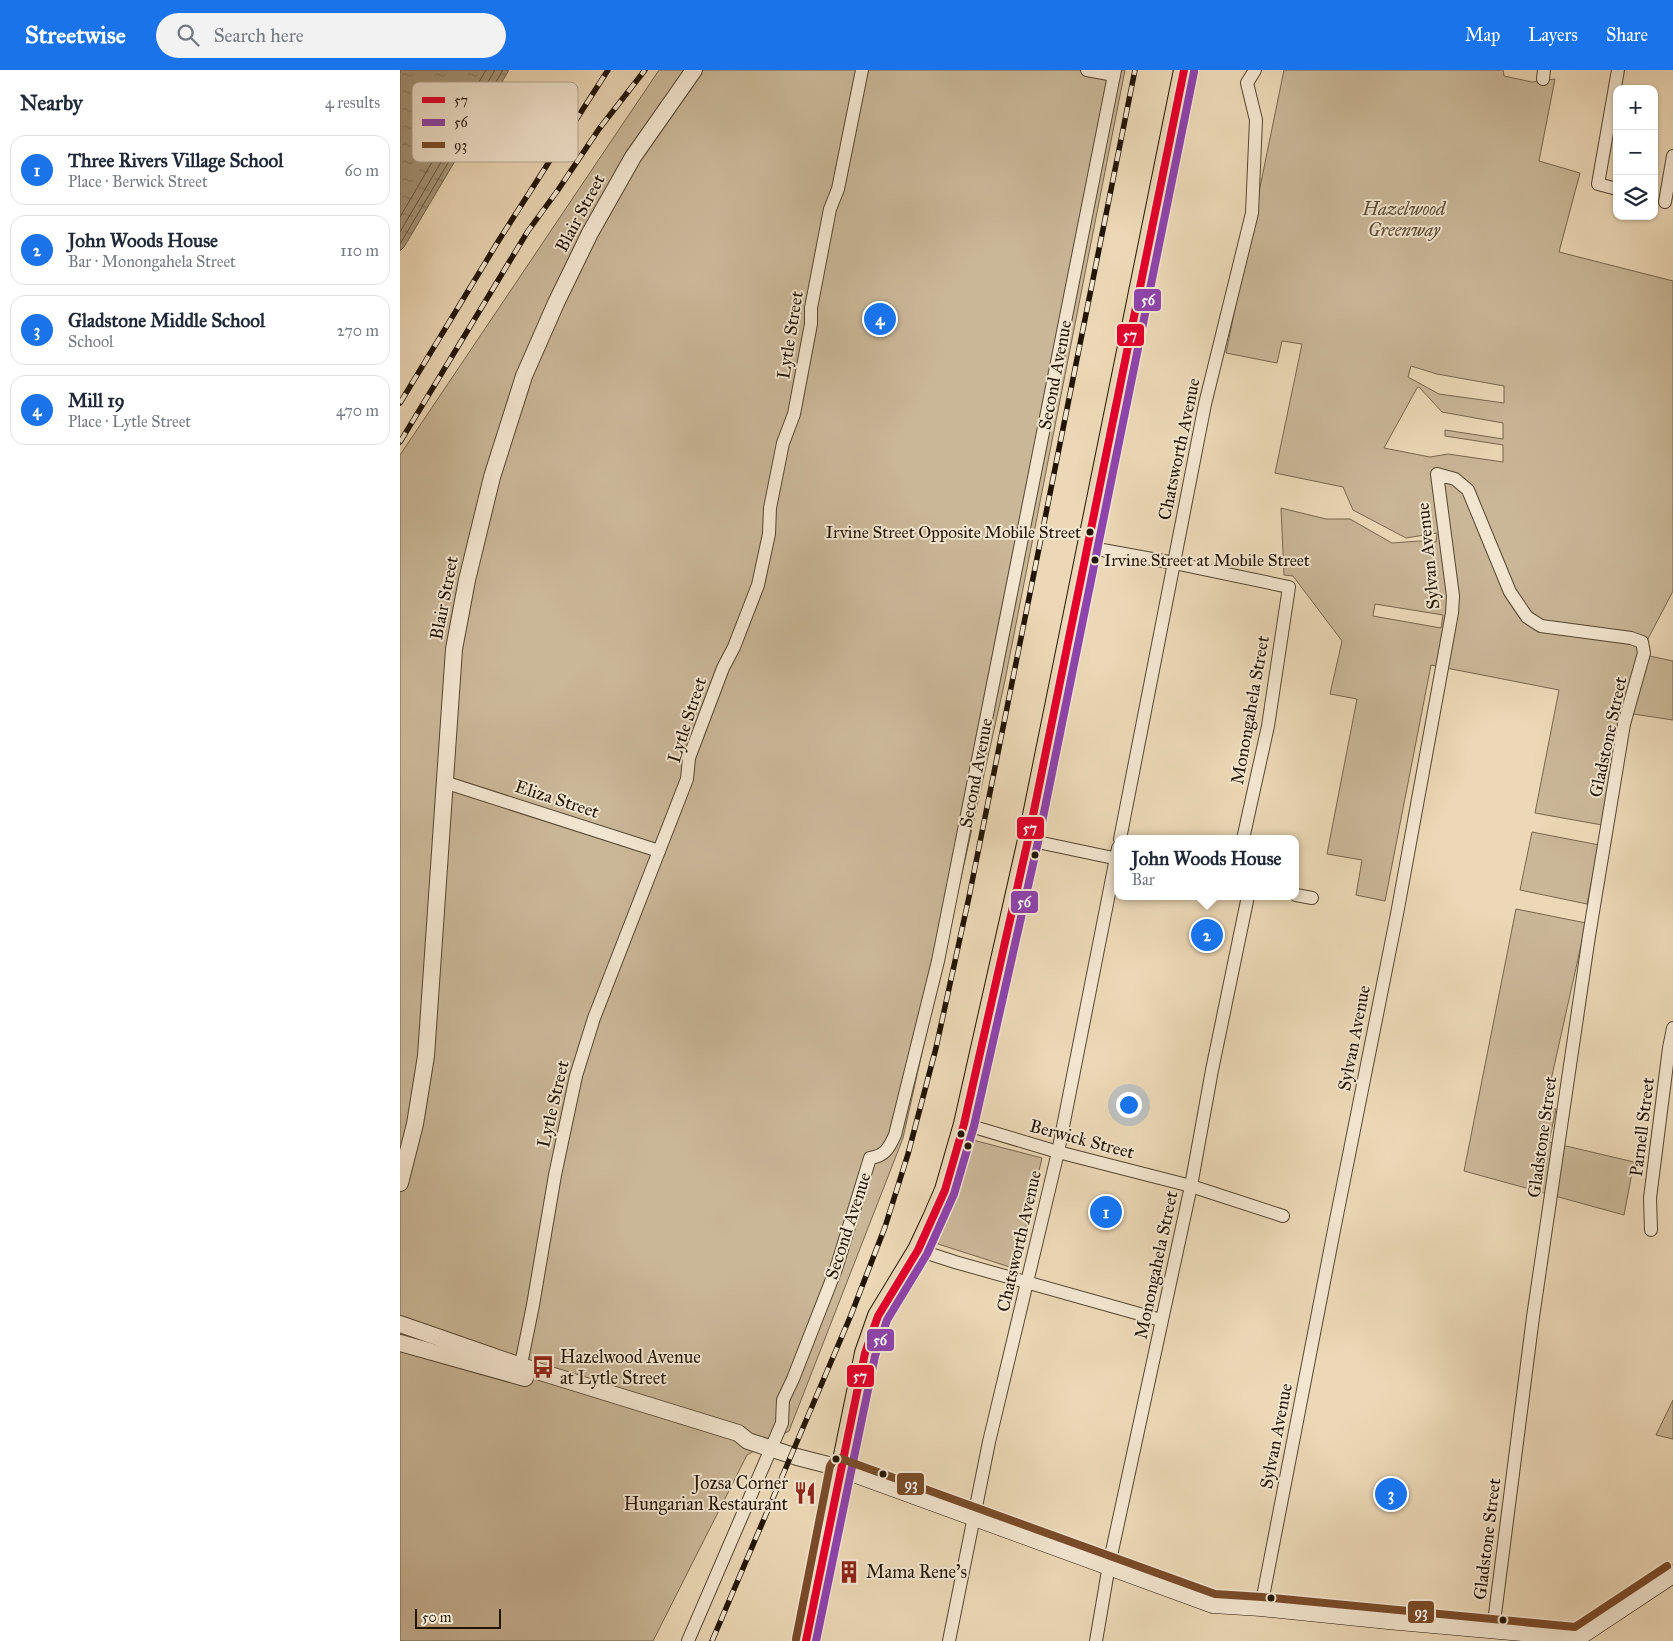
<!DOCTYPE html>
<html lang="en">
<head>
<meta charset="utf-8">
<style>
	body { margin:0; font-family:"IM FELL Great Primer",serif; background:#f2f2f3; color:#1f2937 }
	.controls { position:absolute; right:15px; top:15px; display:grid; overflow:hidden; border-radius:10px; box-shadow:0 1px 4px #0004 }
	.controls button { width:45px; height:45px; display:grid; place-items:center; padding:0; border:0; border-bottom:1px solid #e0e1e3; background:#fff; color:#1f2937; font:25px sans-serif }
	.scale { position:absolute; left:15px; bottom:12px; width:86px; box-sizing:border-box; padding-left:5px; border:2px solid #221505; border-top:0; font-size:14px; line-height:18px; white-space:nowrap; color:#221505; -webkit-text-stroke:4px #f3e6d0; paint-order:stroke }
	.you { position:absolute; left:728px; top:1034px; width:18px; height:18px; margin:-12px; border:4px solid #fff; border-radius:50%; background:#1a73e8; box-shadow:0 0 0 8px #1a73e833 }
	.badge { display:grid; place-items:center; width:32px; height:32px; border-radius:50%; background:#1a73e8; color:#fff; font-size:16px; font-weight:700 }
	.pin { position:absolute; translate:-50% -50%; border:2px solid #fff; box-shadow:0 1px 5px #0006 }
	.popup { position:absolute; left:714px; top:765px; width:185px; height:65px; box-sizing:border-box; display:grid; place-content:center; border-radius:10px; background:#fff; filter:drop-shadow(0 1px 4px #0005); font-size:16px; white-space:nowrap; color:#747a83 }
	.popup b { font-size:19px; color:#1f2937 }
	.popup::after { content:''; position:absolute; left:50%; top:100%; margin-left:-10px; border:10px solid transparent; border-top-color:#fff }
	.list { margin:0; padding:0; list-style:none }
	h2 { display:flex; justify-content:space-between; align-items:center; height:65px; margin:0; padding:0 20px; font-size:21px }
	h2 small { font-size:16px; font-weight:400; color:#747a83 }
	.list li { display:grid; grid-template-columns:32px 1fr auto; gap:15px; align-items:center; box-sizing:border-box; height:70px; margin:0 10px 10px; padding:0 10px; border:1px solid #e0e1e3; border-radius:15px }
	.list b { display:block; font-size:19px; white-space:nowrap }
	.list p { margin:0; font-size:16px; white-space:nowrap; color:#747a83 }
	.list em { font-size:16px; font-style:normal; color:#747a83 }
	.icon { flex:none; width:28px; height:28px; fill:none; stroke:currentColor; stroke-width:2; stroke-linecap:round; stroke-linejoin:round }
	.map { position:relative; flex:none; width:1273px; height:1571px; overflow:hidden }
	header { display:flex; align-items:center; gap:30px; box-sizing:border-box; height:70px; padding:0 25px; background:#1a73e8; color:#fff }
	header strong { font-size:24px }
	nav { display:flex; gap:28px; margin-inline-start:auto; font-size:18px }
	.search { width:350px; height:45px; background:#f2f2f3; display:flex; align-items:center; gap:12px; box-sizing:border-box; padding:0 18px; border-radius:28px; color:#747a83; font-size:19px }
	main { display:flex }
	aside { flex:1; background:#fff }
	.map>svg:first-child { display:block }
	.green { fill:#cab798; stroke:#76664e; fill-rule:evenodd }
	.water { fill:url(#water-ripples); stroke:#72624b }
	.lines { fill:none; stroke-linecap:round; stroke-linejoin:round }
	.shore { stroke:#645640; stroke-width:1 }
	.minor-casing { stroke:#544631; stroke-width:14 }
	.tertiary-casing { stroke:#544631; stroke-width:18 }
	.secondary-casing { stroke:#221505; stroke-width:19 }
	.primary-casing { stroke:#221505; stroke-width:22 }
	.minor { stroke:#f3e6d0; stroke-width:12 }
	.tertiary { stroke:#f3e6d0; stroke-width:16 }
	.secondary { stroke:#f3e6d0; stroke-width:18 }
	.primary { stroke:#ecd8b6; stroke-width:20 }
	.rail-casing { stroke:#221505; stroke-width:5.5 }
	.rail { stroke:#f3e6d0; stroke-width:4; stroke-dasharray:11; stroke-linecap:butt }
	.bus-1-casing { stroke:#f3e6d0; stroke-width:11 }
	.bus-2-casing { stroke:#f3e6d0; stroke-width:11 }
	.bus-3-casing { stroke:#f3e6d0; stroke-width:11 }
	.bus-1 { stroke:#e4002b; stroke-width:8 }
	.bus-2 { stroke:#8e44ad; stroke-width:8 }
	.bus-3 { stroke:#7a4b2a; stroke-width:8 }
	.bus-dot { fill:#221505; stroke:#f3e6d0; stroke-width:2 }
	.labels { text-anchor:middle; stroke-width:4; stroke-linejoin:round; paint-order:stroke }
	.bus-label { font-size:17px; fill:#221505; stroke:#f3e6d0; text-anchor:end }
	.park-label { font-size:18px; font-style:italic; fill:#5d4e38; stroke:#f3e6d0 }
	.street-label { font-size:18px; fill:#221505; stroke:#f3e6d0 }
	.poi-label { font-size:18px; fill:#221505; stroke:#f3e6d0; text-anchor:start }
	.key { fill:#f3e6d0; stroke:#b4a793; stroke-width:1 }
	.key-label { font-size:14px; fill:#221505 }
	.line-badge { stroke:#f3e6d0; stroke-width:2 }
	.badge-label { font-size:14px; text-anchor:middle; font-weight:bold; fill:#fff }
</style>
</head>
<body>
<header>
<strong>Streetwise</strong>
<div class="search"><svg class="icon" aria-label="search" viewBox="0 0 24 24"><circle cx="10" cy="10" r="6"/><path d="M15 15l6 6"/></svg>Search here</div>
<nav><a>Map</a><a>Layers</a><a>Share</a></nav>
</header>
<main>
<aside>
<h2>Nearby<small>4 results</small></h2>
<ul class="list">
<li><span class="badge">1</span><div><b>Three Rivers Village School</b><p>Place · Berwick Street</p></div><em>60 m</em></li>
<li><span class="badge">2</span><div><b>John Woods House</b><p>Bar · Monongahela Street</p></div><em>110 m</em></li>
<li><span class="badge">3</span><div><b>Gladstone Middle School</b><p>School</p></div><em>270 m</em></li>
<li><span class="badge">4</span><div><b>Mill 19</b><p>Place · Lytle Street</p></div><em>470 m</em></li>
</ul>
</aside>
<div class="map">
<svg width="1273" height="1571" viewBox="0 0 1273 1571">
	<defs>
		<pattern id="water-ripples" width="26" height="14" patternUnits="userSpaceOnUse" patternTransform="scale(1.25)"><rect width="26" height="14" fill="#a7967a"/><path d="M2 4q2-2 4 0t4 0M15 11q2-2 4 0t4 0" fill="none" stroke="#887962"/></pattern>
	</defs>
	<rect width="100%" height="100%" fill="#ecd8b6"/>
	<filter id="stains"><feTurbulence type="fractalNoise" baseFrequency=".004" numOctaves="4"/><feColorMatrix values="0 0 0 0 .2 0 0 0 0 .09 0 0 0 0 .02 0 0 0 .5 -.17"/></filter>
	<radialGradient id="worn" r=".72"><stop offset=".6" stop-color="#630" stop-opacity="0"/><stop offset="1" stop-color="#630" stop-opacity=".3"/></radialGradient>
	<g class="green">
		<path d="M259,0h466l-121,615 -101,453 -114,293 -42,24 -94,186h-253v-1186z"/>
		<path d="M884,0h219l1,6 28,6 23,-3 -16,82 41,12 -21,79 114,29v310l-33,63 33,7v59l-53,-8 -18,113 -67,-12 24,-123 -128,-25 -46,236 -29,-6 6,-35 -35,-6 30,-155 -27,-5 12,-53 -49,-65 -9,-1 -3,-67 45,11h24l42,24 27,-2 17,1 1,-9 -31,5 -53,-28 -10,-23 -68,-14 27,-129 -20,-3 -5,22 -51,-10zM1011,296l26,8 67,12v17l-65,-9 -31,-17zM1019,317l23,25 61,11v16l-58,-9v6l58,9v17l-55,-8 -18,3 -46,-9 33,-60zM975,534l68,11 -2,13 -68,-12z"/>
		<path d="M1132,762l67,13 -12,59 -67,-14z"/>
		<path d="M1116,839l70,14 -41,184 11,2 -7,33 85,20 -10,53 -160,-44z"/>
		<path d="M573,1070l69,18 -26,111 -81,-26 21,-48z"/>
		<path d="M1273,1330v39l-17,-4z"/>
	</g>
	<path class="water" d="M0,0h109l-105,177 -4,4z"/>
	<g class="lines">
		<g class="shore">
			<path d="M0,147l86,-147"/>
			<path d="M0,162l95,-162"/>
			<path d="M0,174l103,-174"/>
		</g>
		<defs>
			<g id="minor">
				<path d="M687,0l27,5"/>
				<path d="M1143,9l1,-9"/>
				<path d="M1217,119l-19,-5 20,-114"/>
				<path d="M1265,132l8,-46"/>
				<path d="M686,477l88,16 115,24 -21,139 -25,113"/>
				<path d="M44,712l215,69"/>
				<path d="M720,769l85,-435 47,-191 4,-93 -9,-37 8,-13"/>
				<path d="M628,770l90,19"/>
				<path d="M896,825l16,3"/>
				<path d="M564,1054l94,28 133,34 92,30"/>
				<path d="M1251,1160l-1,-32 19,-150 4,-20"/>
				<path d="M518,1180l37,12 206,58"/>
				<path d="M119,1304l14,-69 22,-130 21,-99 18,-58 93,-239 2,-21 34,-90 11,-21 24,-62 11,-51 1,-26 13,-65 11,-29 17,-90v-16l19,-99 8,-20 24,-119"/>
				<path d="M861,1537l74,-382 62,-311 55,-301 1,-17 -16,-122 18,5 13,11 42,102 17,25 14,9 90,12 11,4 2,11 -20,71 -35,212 -56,381 -40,313"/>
				<path d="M288,1571l94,-218 1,-23 10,-21 43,-110 34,-111c15,-2 19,-10 25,-23l43,-174 177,-891"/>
				<path d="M549,1571l40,-199 69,-290 60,-304"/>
				<path d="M696,1571l13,-76 82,-379 21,-116 36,-174"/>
			</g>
			<g id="tertiary">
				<path d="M0,1113l15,-59 11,-68 28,-407 13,-69 25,-103 32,-101 32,-73 34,-70 43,-76 61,-87"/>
				<path d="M0,1254l121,42 217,67 10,8 49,16 43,11"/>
				<path d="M0,1273l125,35"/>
			</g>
			<path id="secondary" d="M440,1398l373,136 48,3 127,13 190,17 95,-63"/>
			<path id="primary" d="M406,1571l59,-288 13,-37 40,-66 14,-30 13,-30 19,-66 64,-284 156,-770"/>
		</defs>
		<use href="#minor" class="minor-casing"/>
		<use href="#tertiary" class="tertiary-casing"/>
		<use href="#secondary" class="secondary-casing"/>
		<use href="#primary" class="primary-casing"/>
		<use href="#minor" class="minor"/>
		<use href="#tertiary" class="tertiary"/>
		<use href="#secondary" class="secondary"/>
		<use href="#primary" class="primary"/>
		<defs>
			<g id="rail">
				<path d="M0,333l99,-163 109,-170"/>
				<path d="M0,372l128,-211 30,-41 41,-61 46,-59"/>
				<path d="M312,1571l139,-326 34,-88 23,-73 28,-106 33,-151 166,-827"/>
			</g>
		</defs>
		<use href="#rail" class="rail-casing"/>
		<use href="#rail" class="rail"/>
		<defs>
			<path id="bus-1" d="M406,1571l59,-288 13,-37 40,-66 27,-60 19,-66 64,-284 156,-770"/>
			<path id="bus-2" d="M416,1571l59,-285 12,-36 40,-66 27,-60 20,-68 64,-284 156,-770"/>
			<path id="bus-3" d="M396,1569l34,-173 4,-6 5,-2 376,136 47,3 313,30 92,-61"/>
		</defs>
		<use href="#bus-1" class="bus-1-casing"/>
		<use href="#bus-2" class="bus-2-casing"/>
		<use href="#bus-3" class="bus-3-casing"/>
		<use href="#bus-1" class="bus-1"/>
		<use href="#bus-2" class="bus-2"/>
		<use href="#bus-3" class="bus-3"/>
	</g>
	<defs>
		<symbol id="bus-bare" viewBox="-9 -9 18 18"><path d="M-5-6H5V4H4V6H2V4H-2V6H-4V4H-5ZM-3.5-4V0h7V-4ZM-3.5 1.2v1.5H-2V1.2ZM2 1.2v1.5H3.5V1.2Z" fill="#8f2418" stroke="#f3e6d0" stroke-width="2.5" paint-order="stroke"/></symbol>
		<symbol id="restaurant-bare" viewBox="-9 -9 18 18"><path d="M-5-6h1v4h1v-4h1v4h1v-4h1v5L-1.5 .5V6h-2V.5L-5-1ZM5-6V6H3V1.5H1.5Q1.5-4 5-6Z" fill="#8f2418" stroke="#f3e6d0" stroke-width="2.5" paint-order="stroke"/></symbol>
		<symbol id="building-bare" viewBox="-9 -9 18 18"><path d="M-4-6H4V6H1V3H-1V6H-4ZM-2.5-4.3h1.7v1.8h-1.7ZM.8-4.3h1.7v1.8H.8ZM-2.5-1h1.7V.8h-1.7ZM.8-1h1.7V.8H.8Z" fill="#8f2418" stroke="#f3e6d0" stroke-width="2.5" paint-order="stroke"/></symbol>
	</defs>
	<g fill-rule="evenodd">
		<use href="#bus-bare" x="127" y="1281" width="32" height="32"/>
		<use href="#restaurant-bare" x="389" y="1407" width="32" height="32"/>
		<use href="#building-bare" x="433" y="1486" width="32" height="32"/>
	</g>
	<g class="bus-dot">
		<circle cx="690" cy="462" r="4.5"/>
		<circle cx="695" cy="490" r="4.5"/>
		<circle cx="635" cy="785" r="4.5"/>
		<circle cx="561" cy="1064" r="4.5"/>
		<circle cx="568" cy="1076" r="4.5"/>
		<circle cx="436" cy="1389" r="4.5"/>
		<circle cx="483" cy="1404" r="4.5"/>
		<circle cx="871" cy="1528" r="4.5"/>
		<circle cx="1103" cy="1550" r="4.5"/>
	</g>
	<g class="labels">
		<g class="bus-label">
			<text x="681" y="468">Irvine Street Opposite Mobile Street</text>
			<text x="704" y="496" text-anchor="start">Irvine Street at Mobile Street</text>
		</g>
		<g class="park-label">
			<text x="1004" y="145">Hazelwood<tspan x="1004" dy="21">Greenway</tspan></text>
		</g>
		<g class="street-label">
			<text transform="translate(180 143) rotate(-62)" y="6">Blair Street</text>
			<text transform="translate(390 265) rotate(-81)" y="6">Lytle Street</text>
			<text transform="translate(655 305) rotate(-79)" y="6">Second Avenue</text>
			<text transform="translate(779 379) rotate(-78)" y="6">Chatsworth Avenue</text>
			<text transform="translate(1028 486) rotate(-96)" y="6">Sylvan Avenue</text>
			<text transform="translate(44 528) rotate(-79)" y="6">Blair Street</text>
			<text transform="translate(850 640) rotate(-80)" y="6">Monongahela Street</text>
			<text transform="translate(287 650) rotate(-72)" y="6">Lytle Street</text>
			<text transform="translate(1208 667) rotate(-78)" y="6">Gladstone Street</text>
			<text transform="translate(576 703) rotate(-79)" y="6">Second Avenue</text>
			<text transform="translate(157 729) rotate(18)" y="6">Eliza Street</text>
			<text transform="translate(954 968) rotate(-79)" y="6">Sylvan Avenue</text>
			<text transform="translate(153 1034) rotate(-77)" y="6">Lytle Street</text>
			<text transform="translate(1242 1057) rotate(-83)" y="6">Parnell Street</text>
			<text transform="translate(1142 1067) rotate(-82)" y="6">Gladstone Street</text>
			<text transform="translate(682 1069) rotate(15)" y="6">Berwick Street</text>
			<text transform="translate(448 1156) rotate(-72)" y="6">Second Avenue</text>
			<text transform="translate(619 1171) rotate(-77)" y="6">Chatsworth Avenue</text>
			<text transform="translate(756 1195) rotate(-78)" y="6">Monongahela Street</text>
			<text transform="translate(876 1366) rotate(-79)" y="6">Sylvan Avenue</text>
			<text transform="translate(1087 1469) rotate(-83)" y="6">Gladstone Street</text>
		</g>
		<g class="poi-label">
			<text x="160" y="1293">Hazelwood Avenue<tspan x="160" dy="21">at Lytle Street</tspan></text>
			<text x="388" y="1419" text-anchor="end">Jozsa Corner<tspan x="388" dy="21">Hungarian Restaurant</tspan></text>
			<text x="466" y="1508">Mama Rene's</text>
		</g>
	</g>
	<rect x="12" y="12" width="166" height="80" rx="8" class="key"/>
	<rect x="22" y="27" width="23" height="6" fill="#e4002b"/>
	<rect x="22" y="49" width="23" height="7" fill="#8e44ad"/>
	<rect x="22" y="72" width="23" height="6" fill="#7a4b2a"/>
	<g class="key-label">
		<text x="54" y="35">57</text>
		<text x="54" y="57">56</text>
		<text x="54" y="80">93</text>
	</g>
	<g class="line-badge">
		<rect x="733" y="218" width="29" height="24" rx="5" fill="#8e44ad"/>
		<rect x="716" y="253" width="29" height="24" rx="5" fill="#e4002b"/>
		<rect x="616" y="746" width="29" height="24" rx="5" fill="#e4002b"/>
		<rect x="610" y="820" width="29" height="24" rx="5" fill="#8e44ad"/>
		<rect x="466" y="1258" width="29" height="24" rx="5" fill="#8e44ad"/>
		<rect x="446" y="1294" width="29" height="24" rx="5" fill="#e4002b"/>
		<rect x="496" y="1402" width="29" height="24" rx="5" fill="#7a4b2a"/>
		<rect x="1007" y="1530" width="28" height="24" rx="5" fill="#7a4b2a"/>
	</g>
	<g class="badge-label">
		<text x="748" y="235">56</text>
		<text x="730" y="270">57</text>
		<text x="630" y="763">57</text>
		<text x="624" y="837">56</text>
		<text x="480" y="1275">56</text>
		<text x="460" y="1311">57</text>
		<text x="511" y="1419">93</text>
		<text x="1021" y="1547">93</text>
	</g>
	<rect width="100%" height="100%" filter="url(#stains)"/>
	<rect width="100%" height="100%" fill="url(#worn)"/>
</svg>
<div class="controls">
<button>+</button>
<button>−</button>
<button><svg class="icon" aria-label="layers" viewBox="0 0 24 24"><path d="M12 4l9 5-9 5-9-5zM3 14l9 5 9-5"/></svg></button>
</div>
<div class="scale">50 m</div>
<div class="you"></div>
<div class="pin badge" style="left:706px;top:1142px">1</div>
<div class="pin badge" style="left:807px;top:865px">2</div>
<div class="popup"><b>John Woods House</b>Bar</div>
<div class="pin badge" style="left:991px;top:1424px">3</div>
<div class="pin badge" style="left:480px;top:249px">4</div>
</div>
</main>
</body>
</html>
